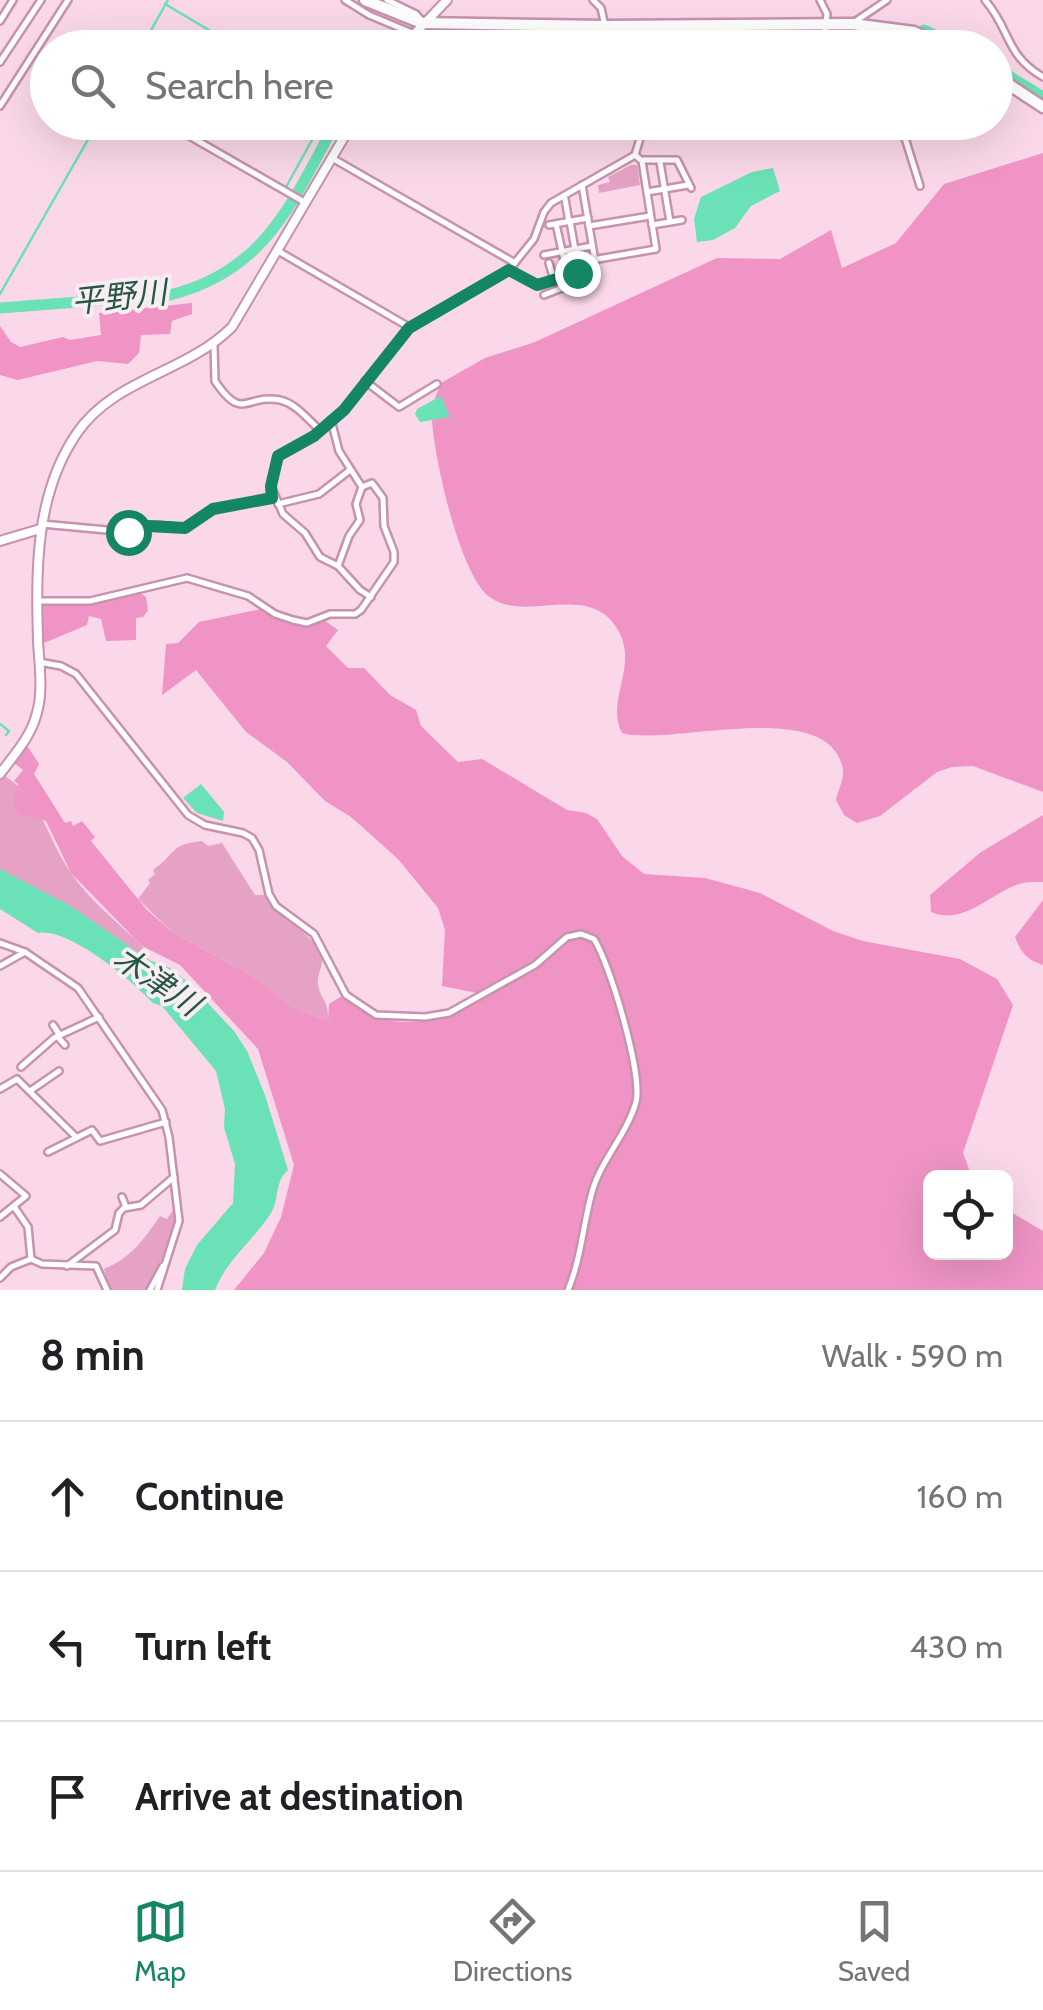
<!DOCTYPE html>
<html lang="en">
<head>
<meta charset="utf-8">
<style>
	body { margin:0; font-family:Cabin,"Noto Sans JP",sans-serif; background:#f2f2f2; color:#202124 }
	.controls { position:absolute; right:30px; bottom:30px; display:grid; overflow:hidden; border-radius:15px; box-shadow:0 10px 40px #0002 }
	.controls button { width:90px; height:90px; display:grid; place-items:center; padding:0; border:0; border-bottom:2px solid #e0e0e0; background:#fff; color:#202124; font:50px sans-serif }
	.stop { position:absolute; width:30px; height:30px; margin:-22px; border:8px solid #158665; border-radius:50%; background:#fff }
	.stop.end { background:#158665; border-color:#fff; box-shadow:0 2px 10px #0008 }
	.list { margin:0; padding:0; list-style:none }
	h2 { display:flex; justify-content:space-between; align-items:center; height:130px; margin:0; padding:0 40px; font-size:42px }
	h2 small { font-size:32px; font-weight:400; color:#757577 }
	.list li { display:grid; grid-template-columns:65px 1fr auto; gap:30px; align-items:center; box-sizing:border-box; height:150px; padding:0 40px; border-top:2px solid #e0e0e0 }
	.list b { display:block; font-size:38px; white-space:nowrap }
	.list em { font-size:32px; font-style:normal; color:#757577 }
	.icon { flex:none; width:55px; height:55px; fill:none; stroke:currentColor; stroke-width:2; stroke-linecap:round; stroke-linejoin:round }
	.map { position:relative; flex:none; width:1043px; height:1290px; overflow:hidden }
	.search { position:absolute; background:#fff; box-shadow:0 10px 40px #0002; left:30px; right:30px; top:30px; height:110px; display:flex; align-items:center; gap:25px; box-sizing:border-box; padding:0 35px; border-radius:55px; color:#757577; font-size:38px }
	.sheet { height:580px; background:#fff }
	nav { display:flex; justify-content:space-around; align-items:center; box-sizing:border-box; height:140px; border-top:2px solid #e0e0e0; background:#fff; font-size:28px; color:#757577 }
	nav a { display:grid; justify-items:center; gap:5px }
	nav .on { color:#158665 }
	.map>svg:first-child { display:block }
	.green { fill:#e5a2c5 }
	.forest { fill:#ef94c5 }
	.water { fill:#6ae1b6 }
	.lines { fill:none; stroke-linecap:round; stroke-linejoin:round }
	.stream { stroke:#6ae1b6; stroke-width:2.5 }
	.river { stroke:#6ae1b6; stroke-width:11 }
	.street-casing { stroke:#c792ad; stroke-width:10 }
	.secondary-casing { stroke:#c792ad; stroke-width:12 }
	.highway-casing { stroke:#c792ad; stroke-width:15 }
	.street { stroke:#fff; stroke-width:5 }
	.secondary { stroke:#fff; stroke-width:8 }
	.highway { stroke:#fff; stroke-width:10 }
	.route { stroke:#158665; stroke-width:12 }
	.labels { text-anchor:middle; stroke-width:8; stroke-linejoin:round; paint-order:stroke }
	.water-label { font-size:32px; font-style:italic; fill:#255745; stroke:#f8edf2 }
</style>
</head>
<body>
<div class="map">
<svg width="1043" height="1290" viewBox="0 0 1043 1290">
	<rect width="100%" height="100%" fill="#fad8e9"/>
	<g class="green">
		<path d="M631,165h6l3,20 -41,8 -1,-8 12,-3 -2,-5z"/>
		<path d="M0,773c43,25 45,63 71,100 18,27 48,50 71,73l7,14 -77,-53 -72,-38z"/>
		<path d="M202,841l6,5 14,-3 33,52h10c13,23 56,43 57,65 0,8 -5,15 -4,24 2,17 11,14 10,37l-34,-13 -43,-33 -79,-43 -34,-33 12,-16 -2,-3 7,-6 -2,-4c23,-16 17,-26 49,-29z"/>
		<path d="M175,1207c2,36 -17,51 -27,83h-38l-6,-21c27,-11 41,-31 56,-53l7,3z"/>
	</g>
	<g class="forest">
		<path d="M1043,153v639l-70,-26 -21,1 -15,5 -57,44 -23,7 -13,-8 -8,-15c2,-9 8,-21 7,-30 -12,-76 -175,-23 -221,-37 -18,-35 21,-70 -8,-109 -30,-40 -87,-2 -123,-26 -31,-20 -57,-141 -59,-178 -1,-13 4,-25 9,-37l44,-25 50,-16 182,-84 63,1 51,-29 11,38 54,-25 48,-59z"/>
		<path d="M192,303v11l-20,7 -2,13 -29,1 -2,18 -11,11 -31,-3 -79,19 -18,-5v-49l11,16 9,5 43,-10 7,3 31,-5 -2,-22z"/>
		<path d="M138,592l8,5 2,13 -5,7 -7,1v22l-30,1 -5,-22 -12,-3 -2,9 -43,18 -3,-4 -2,-34 4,-2h47z"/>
		<path d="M261,609l32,13 31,-2 14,10 -12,16 22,22h16l26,27 26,15 5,16 37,36 24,-3 85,51 19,3 11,6 25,37 22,18 61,4 55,15 73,38 30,10 97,18 37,20 16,26 -50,148 9,24 -42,1v74h76v-43l37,22v59h-809l30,-37 17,-36 13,-52 -36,-116 -78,-84 -38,-19 -71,-73 -25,-52 -28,-7 -5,-12 5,-18 -4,-3 9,-11 -10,-8 13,-18 13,20 -5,10 31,49 6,-2 2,5 9,-5 13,16 -4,4 55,68 26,23 79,43 43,33 34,13 1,-17 13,-8c41,38 93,30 138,4l-3,-7 -35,-7 3,-56 -7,-22 -40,-49 -47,-42 -26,-16 -38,-39 -41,-30 -50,-62 -34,25 4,-51 12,-1 21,-21z"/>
		<path d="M1043,815v67c-7,0 -17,0 -24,2 -29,10 -56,42 -88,28l-1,-17 51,-43z"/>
		<path d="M1043,900v65c-16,-5 -22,-12 -28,-28z"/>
	</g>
	<g class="water">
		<path d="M773,168l7,23 -29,15 -16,22 -22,12 -16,2 -3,-23 7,-22 51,-25z"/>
		<path d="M441,396l9,21 -30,5 -5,-8 2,-5z"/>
		<path d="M201,784l23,28 -1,9 -26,-8 -14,-15z"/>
		<path d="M0,869l72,38 77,53 21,8 19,15 45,48 13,20 18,44 23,75c-14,12 -8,29 -17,43 -17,27 -44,46 -56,77h-33l3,-21 12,-24 36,-42 2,-39 -11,-37 1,-18 -9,-38 -54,-65 -9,-3c-20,-22 -85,-76 -115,-70l-38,-24z"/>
	</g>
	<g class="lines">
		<g class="stream">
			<path d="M165,4l74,44"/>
			<path d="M141,48l27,-48"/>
			<path d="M286,187l36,-65"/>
			<path d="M0,294l98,-172"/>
			<path d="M0,724l9,7 -3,4"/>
		</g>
		<g class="river">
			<path d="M924,30l37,18"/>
			<path d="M558,48l27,-15 21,-2h246l63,10"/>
			<path d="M996,68l47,29"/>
			<path d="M0,308l170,-13c96,-24 122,-93 166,-173"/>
		</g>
		<defs>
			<g id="street">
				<path d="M345,0l24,15 43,18"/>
				<path d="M387,0l29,14 5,6"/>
				<path d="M593,0l8,8 4,18"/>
				<path d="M820,0l7,14 -3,22"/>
				<path d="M985,0c26,30 20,55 58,77"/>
				<path d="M0,21l13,-21"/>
				<path d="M853,23l34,-23"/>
				<path d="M824,36l7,1 6,11"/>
				<path d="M789,48l35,-12"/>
				<path d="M0,62l41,-62"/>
				<path d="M0,106l68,-106"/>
				<path d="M165,122l141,81"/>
				<path d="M900,122l20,64"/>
				<path d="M332,158l183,105"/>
				<path d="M643,160h34l14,28"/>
				<path d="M660,162l10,60"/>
				<path d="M582,185l13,76"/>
				<path d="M647,192l41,-7"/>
				<path d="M565,199l4,23"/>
				<path d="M570,221l5,29"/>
				<path d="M549,225l39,-7"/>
				<path d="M652,225l30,-5"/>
				<path d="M589,226l61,-10"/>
				<path d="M278,251l131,76"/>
				<path d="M544,255l48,-9"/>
				<path d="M549,263l5,17"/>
				<path d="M509,270l30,15 38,-12 21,-14 58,-10 -14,-88 -7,-6"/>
				<path d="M544,295l18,-7 6,-10 -12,-54"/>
				<path d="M214,345l1,36c28,42 31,12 65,19 17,4 27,19 40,30"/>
				<path d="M365,381l34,26 38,-23"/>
				<path d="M278,504l41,-10 31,-24"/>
				<path d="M42,524l86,8 28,-7 29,3 28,-19 61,-12"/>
				<path d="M338,566l11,-30 11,-16 -4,-16 6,-17"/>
				<path d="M371,597l-11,-7 -22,-24 -18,-9 -15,-24 -22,-19 -12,-28 7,-30 36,-20 30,-26 65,-83 100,-57 25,-31 10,-27 7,-9 84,-48 10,-33"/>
				<path d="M37,601h53l97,-23 61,18 27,18 18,6 14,3 23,-9h25l6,-4 33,-48v-10l-10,-26 -1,-28 -11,-15 -10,4 -23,-36 -8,-31"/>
				<path d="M39,662l22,4 15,8 112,141 17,10 38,8 9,5 7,12 10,44 7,12 38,28 32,61 30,20 49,2 24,-4 86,-48 32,-28 14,-3 13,5c16,25 49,136 42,163 -9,32 -35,58 -44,90 -9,33 -11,67 -24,98"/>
				<path d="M0,943l25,9 53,36 84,122 7,27 10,84 -22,69"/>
				<path d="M0,966l25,-14"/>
				<path d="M53,1025l6,9"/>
				<path d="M57,1036l8,9"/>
				<path d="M21,1067l33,-29 45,-21"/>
				<path d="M0,1089l17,-10 59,58"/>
				<path d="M30,1091l29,-20"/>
				<path d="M48,1152l44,-22 8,11 66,-19"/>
				<path d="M0,1174l26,22 -26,21"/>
				<path d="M122,1197l4,10"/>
				<path d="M15,1208l13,19 3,32 11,5 54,2 11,24"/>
				<path d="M67,1266l48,-36 4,-17 5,-5 17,-3 33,-28"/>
				<path d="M0,1278l11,-11 20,-8"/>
				<path d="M150,1290l13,-24"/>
			</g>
			<g id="secondary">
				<path d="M401,48l46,-48"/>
				<path d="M0,541l40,-12"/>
				<path d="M0,774c13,-18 30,-36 36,-58 8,-24 3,-52 2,-76 -2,-70 -3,-146 39,-207 38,-55 109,-60 155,-106l121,-205"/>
			</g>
			<g id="highway">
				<path d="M365,0l57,23 183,3 247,-2 62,8 35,16"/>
				<path d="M996,76l47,31"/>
			</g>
		</defs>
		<use href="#street" class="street-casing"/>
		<use href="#secondary" class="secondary-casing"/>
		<use href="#highway" class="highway-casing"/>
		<use href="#street" class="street"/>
		<use href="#secondary" class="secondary"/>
		<use href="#highway" class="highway"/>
	</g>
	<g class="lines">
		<path class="route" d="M128,532l20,-6 37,2 28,-19 59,-11 -1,-12 7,-30 36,-20 30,-26 65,-82 100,-58 28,15 40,-12"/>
	</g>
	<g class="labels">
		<g class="water-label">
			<text transform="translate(119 297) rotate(-6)" y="11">平野川</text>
			<text transform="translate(157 981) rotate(34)" y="11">木津川</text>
		</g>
	</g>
</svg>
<div class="controls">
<button><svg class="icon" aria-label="locate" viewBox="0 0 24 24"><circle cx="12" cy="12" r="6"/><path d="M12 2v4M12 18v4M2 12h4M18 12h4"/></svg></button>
</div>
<div class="stop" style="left:128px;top:532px"></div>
<div class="stop end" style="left:577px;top:273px"></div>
<div class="search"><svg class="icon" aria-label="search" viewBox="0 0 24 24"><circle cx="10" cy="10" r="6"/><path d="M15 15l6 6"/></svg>Search here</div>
</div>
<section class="sheet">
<h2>8 min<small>Walk · 590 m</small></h2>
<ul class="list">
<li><svg class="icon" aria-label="ahead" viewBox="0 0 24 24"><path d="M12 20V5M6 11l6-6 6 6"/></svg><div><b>Continue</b></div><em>160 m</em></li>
<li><svg class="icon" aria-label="left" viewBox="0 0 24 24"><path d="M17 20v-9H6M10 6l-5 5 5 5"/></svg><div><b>Turn left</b></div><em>430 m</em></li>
<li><svg class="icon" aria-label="arrive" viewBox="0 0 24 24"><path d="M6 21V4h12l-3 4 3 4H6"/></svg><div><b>Arrive at destination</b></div></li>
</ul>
</section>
<nav>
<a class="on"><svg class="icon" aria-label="map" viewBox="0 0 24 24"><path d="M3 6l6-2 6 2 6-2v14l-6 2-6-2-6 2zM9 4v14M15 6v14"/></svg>Map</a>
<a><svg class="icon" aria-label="directions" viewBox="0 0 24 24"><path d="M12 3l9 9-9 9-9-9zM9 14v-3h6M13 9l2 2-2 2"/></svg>Directions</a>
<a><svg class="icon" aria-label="saved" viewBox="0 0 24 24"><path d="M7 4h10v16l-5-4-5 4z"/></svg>Saved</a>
</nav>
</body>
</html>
